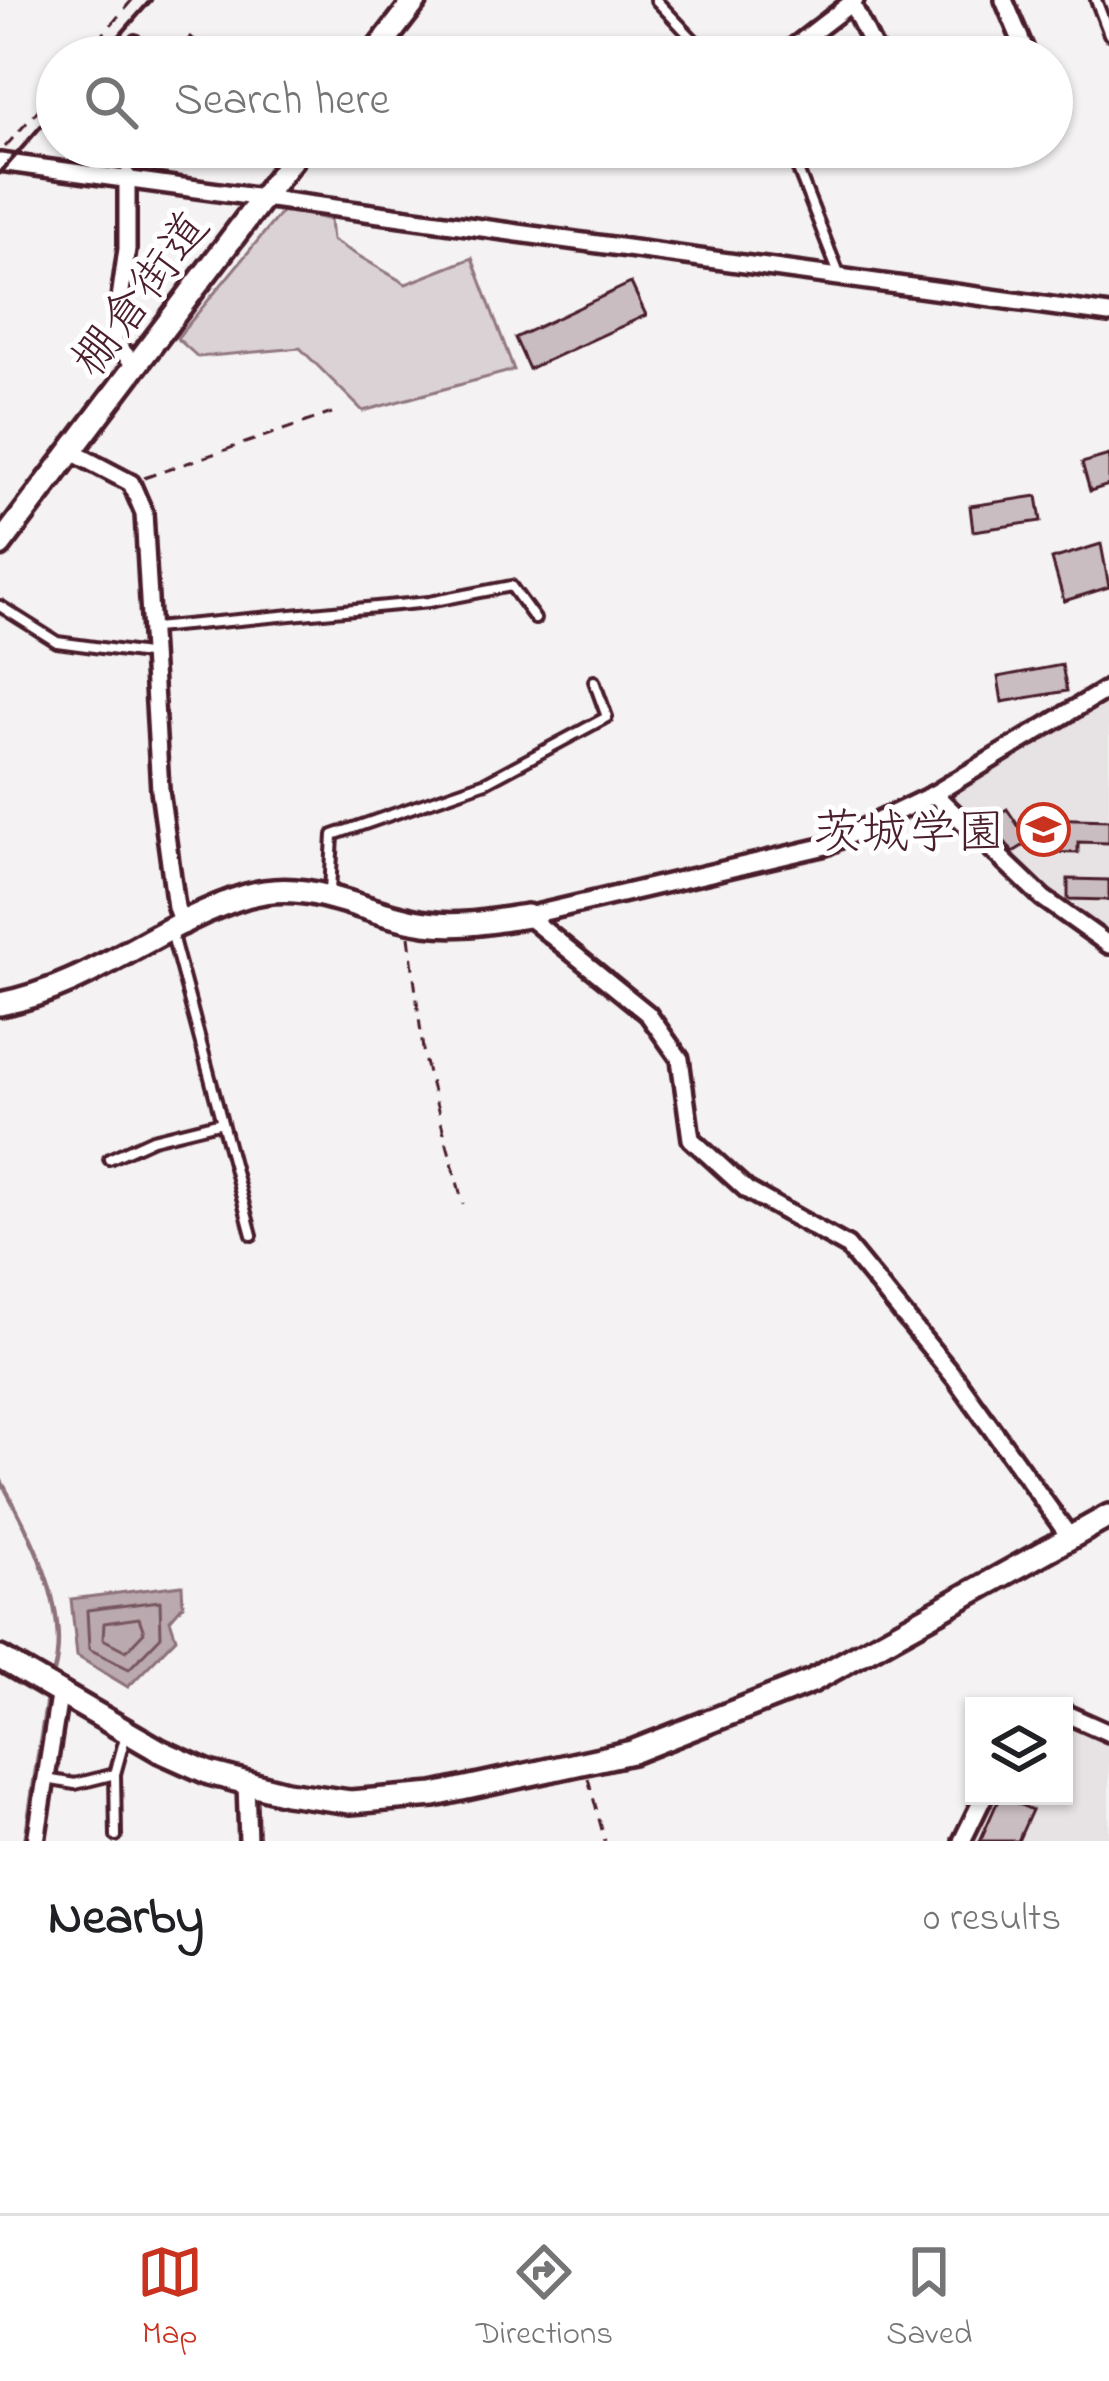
<!DOCTYPE html>
<html lang="en">
<head>
<meta charset="utf-8">
<style>
	body { margin:0; font-family:"Indie Flower","Klee One",sans-serif; background:#f6f6f6; color:#202124 }
	.controls { position:absolute; right:36px; bottom:36px; display:grid; overflow:hidden; border-radius:0px; box-shadow:0 3px 9px #0004 }
	.controls button { width:108px; height:108px; display:grid; place-items:center; padding:0; border:0; border-bottom:3px solid #e0e0e0; background:#fff; color:#202124; font:60px sans-serif }
	.list { margin:0; padding:0; list-style:none }
	h2 { display:flex; justify-content:space-between; align-items:center; height:156px; margin:0; padding:0 48px; font-size:51px }
	h2 small { font-size:39px; font-weight:400; color:#757577 }
	.icon { flex:none; width:66px; height:66px; fill:none; stroke:currentColor; stroke-width:2; stroke-linecap:round; stroke-linejoin:round }
	.map { position:relative; flex:none; width:1109px; height:1841px; overflow:hidden }
	.search { position:absolute; background:#fff; box-shadow:0 3px 9px #0004; left:36px; right:36px; top:36px; height:132px; display:flex; align-items:center; gap:30px; box-sizing:border-box; padding:0 42px; border-radius:66px; color:#757577; font-size:45px }
	.sheet { height:372px; background:#fff }
	nav { display:flex; justify-content:space-around; align-items:center; box-sizing:border-box; height:168px; border-top:3px solid #e0e0e0; background:#fff; font-size:33px; color:#757577 }
	nav a { display:grid; justify-items:center; gap:6px }
	nav .on { color:#c8321e }
	.map>svg:first-child { display:block }
	.built { fill:#e7e2e3 }
	.green { fill:#dbd2d5; stroke:#927880; stroke-width:3 }
	.water { fill:#baa9ae; stroke:#8d727a; stroke-width:3 }
	.lines { fill:none; stroke-linecap:round; stroke-linejoin:round }
	.shore { stroke:#77565f; stroke-width:3 }
	.stream { stroke:#8d727a; stroke-width:4.5 }
	.building { fill:#cabdc1; stroke:#4a1f2b; stroke-width:3 }
	.lane-casing { stroke:#4a1f2b; stroke-width:16 }
	.street-casing { stroke:#4a1f2b; stroke-width:24 }
	.secondary-casing { stroke:#4a1f2b; stroke-width:30 }
	.path { stroke:#4a1f2b; stroke-width:3; stroke-dasharray:12 9; stroke-linecap:butt }
	.lane { stroke:#fff; stroke-width:8 }
	.street { stroke:#fff; stroke-width:15 }
	.secondary { stroke:#fff; stroke-width:21 }
	.rail { stroke:#4a1f2b; stroke-width:4.5 }
	.labels { text-anchor:middle; stroke-width:10; stroke-linejoin:round; paint-order:stroke }
	.street-label { font-size:48px; fill:#4a1f2b; stroke:#fff }
	.poi-label { font-size:48px; fill:#4a1f2b; stroke:#fff; text-anchor:end }
</style>
</head>
<body>
<div class="map">
<svg width="1109" height="1841" viewBox="0 0 1109 1841">
	<rect width="100%" height="100%" fill="#f4f2f2"/>
	<filter id="ink" filterUnits="userSpaceOnUse"><feTurbulence type="fractalNoise" baseFrequency=".00833" numOctaves="2"/><feDisplacementMap in="SourceGraphic" scale="24" xChannelSelector="R" yChannelSelector="G"/><feConvolveMatrix kernelMatrix="1 2 1 2 8 2 1 2 1" color-interpolation-filters="sRGB"/></filter>
	<g filter="url(#ink)">
		<g class="built">
			<path d="M1109,700v236l-95,-74 -69,-65z"/>
			<path d="M1064,1721l45,21v99h-139l22,-45h72z"/>
		</g>
		<path class="green" d="M284,209l46,11 2,20 74,44 66,-26 42,112 -151,41 -63,-63 -102,9 -21,-19z"/>
		<path class="water" d="M182,1585l1,20 -13,15 6,18 -48,49 -51,-31 -6,-57z"/>
		<g class="lines">
			<g class="shore">
				<path d="M160,1601l1,35 -32,33 -40,-20 -2,-39z"/>
				<path d="M139,1618l5,14 -18,19 -23,-12 1,-16z"/>
			</g>
			<g class="stream">
				<path d="M0,1479c29,53 71,129 54,193"/>
				<path d="M25,1841l22,-143"/>
			</g>
		</g>
		<g class="building">
			<path d="M190,37l34,20h-53l9,-16 6,3z"/>
			<path d="M631,283l15,32 -117,54 -14,-31z"/>
			<path d="M1109,455v30l-19,6 -8,-28z"/>
			<path d="M1037,496l4,25 -68,10 -3,-25z"/>
			<path d="M1101,544l8,43 -45,14 -12,-42z"/>
			<path d="M1062,665l5,26 -65,11 -4,-25z"/>
			<path d="M1007,809l22,33 -16,10 -25,-31z"/>
			<path d="M1041,818l68,2v23l-31,-1v11l-38,-1z"/>
			<path d="M1068,879l41,1v20l-41,-1z"/>
			<path d="M1000,1796l32,14 -14,31h-38z"/>
		</g>
		<g class="lines">
			<defs>
				<g id="lane">
					<path d="M656,0l54,57"/>
					<path d="M1096,0l13,34"/>
					<path d="M134,57l1,-17"/>
					<path d="M789,147l50,127"/>
					<path d="M127,175l2,-28"/>
					<path d="M0,606l57,36 97,13"/>
					<path d="M154,628l275,-26 82,-16 24,33"/>
					<path d="M330,892l3,-57 153,-53 121,-65 -13,-36"/>
					<path d="M172,935l80,300"/>
					<path d="M109,1159l44,-20 65,-16"/>
					<path d="M46,1779l29,5 40,-10"/>
					<path d="M116,1836l-1,-62 11,-40"/>
				</g>
				<g id="street">
					<path d="M1004,0l24,57"/>
					<path d="M851,2l27,55"/>
					<path d="M781,57l74,-57"/>
					<path d="M0,162l1109,152"/>
					<path d="M127,176v73l-13,92 22,26"/>
					<path d="M72,452l59,31 13,30 16,277 16,117 7,19"/>
					<path d="M934,794l109,104 66,47"/>
					<path d="M527,916l121,98 32,45 11,80 56,51 100,56 109,133 113,157"/>
					<path d="M527,916l299,-70 108,-52 175,-106"/>
					<path d="M1064,1713l45,20"/>
					<path d="M246,1784l2,57"/>
					<path d="M36,1841l24,-151"/>
					<path d="M962,1841l22,-45"/>
				</g>
				<g id="secondary">
					<path d="M372,57l44,-57"/>
					<path d="M0,545l301,-398"/>
					<path d="M0,1004c91,-17 159,-81 246,-108 66,-20 117,19 180,27 34,5 67,-2 101,-7"/>
					<path d="M0,1658l160,93 49,22 77,20 64,9 84,-7 198,-43 180,-71 297,-165"/>
				</g>
			</defs>
			<use href="#lane" class="lane-casing"/>
			<use href="#street" class="street-casing"/>
			<use href="#secondary" class="secondary-casing"/>
			<g class="path">
				<path d="M84,57l48,-57"/>
				<path d="M5,147l52,-58"/>
				<path d="M144,478l188,-65"/>
				<path d="M409,936l15,122 39,146"/>
				<path d="M588,1778l17,63"/>
			</g>
			<use href="#lane" class="lane"/>
			<use href="#street" class="street"/>
			<use href="#secondary" class="secondary"/>
			<g class="rail">
				<path d="M101,57l50,-57"/>
				<path d="M0,173l57,-65"/>
			</g>
		</g>
	</g>
	<defs>
		<symbol id="school-ring" viewBox="-11 -11 22 22"><circle r="9.5" fill="#fff" stroke="#c8321e" stroke-width="1.5"/><path d="M0-5L7-2L0 1L-7-2ZM-4 1L0 2.5L4 1V4Q0 6-4 4Z" fill="#c8321e"/></symbol>
	</defs>
	<g fill-rule="evenodd">
		<use href="#school-ring" x="1014" y="800" width="59" height="59"/>
	</g>
	<g class="labels">
		<g class="street-label">
			<text transform="translate(139 292) rotate(-53)" y="17">棚倉街道</text>
		</g>
		<g class="poi-label">
			<text x="1005" y="847">茨城学園</text>
		</g>
	</g>
</svg>
<div class="controls">
<button><svg class="icon" aria-label="layers" viewBox="0 0 24 24"><path d="M12 4l9 5-9 5-9-5zM3 14l9 5 9-5"/></svg></button>
</div>
<div class="search"><svg class="icon" aria-label="search" viewBox="0 0 24 24"><circle cx="10" cy="10" r="6"/><path d="M15 15l6 6"/></svg>Search here</div>
</div>
<section class="sheet">
<h2>Nearby<small>0 results</small></h2>
<ul class="list">
</ul>
</section>
<nav>
<a class="on"><svg class="icon" aria-label="map" viewBox="0 0 24 24"><path d="M3 6l6-2 6 2 6-2v14l-6 2-6-2-6 2zM9 4v14M15 6v14"/></svg>Map</a>
<a><svg class="icon" aria-label="directions" viewBox="0 0 24 24"><path d="M12 3l9 9-9 9-9-9zM9 14v-3h6M13 9l2 2-2 2"/></svg>Directions</a>
<a><svg class="icon" aria-label="saved" viewBox="0 0 24 24"><path d="M7 4h10v16l-5-4-5 4z"/></svg>Saved</a>
</nav>
</body>
</html>
